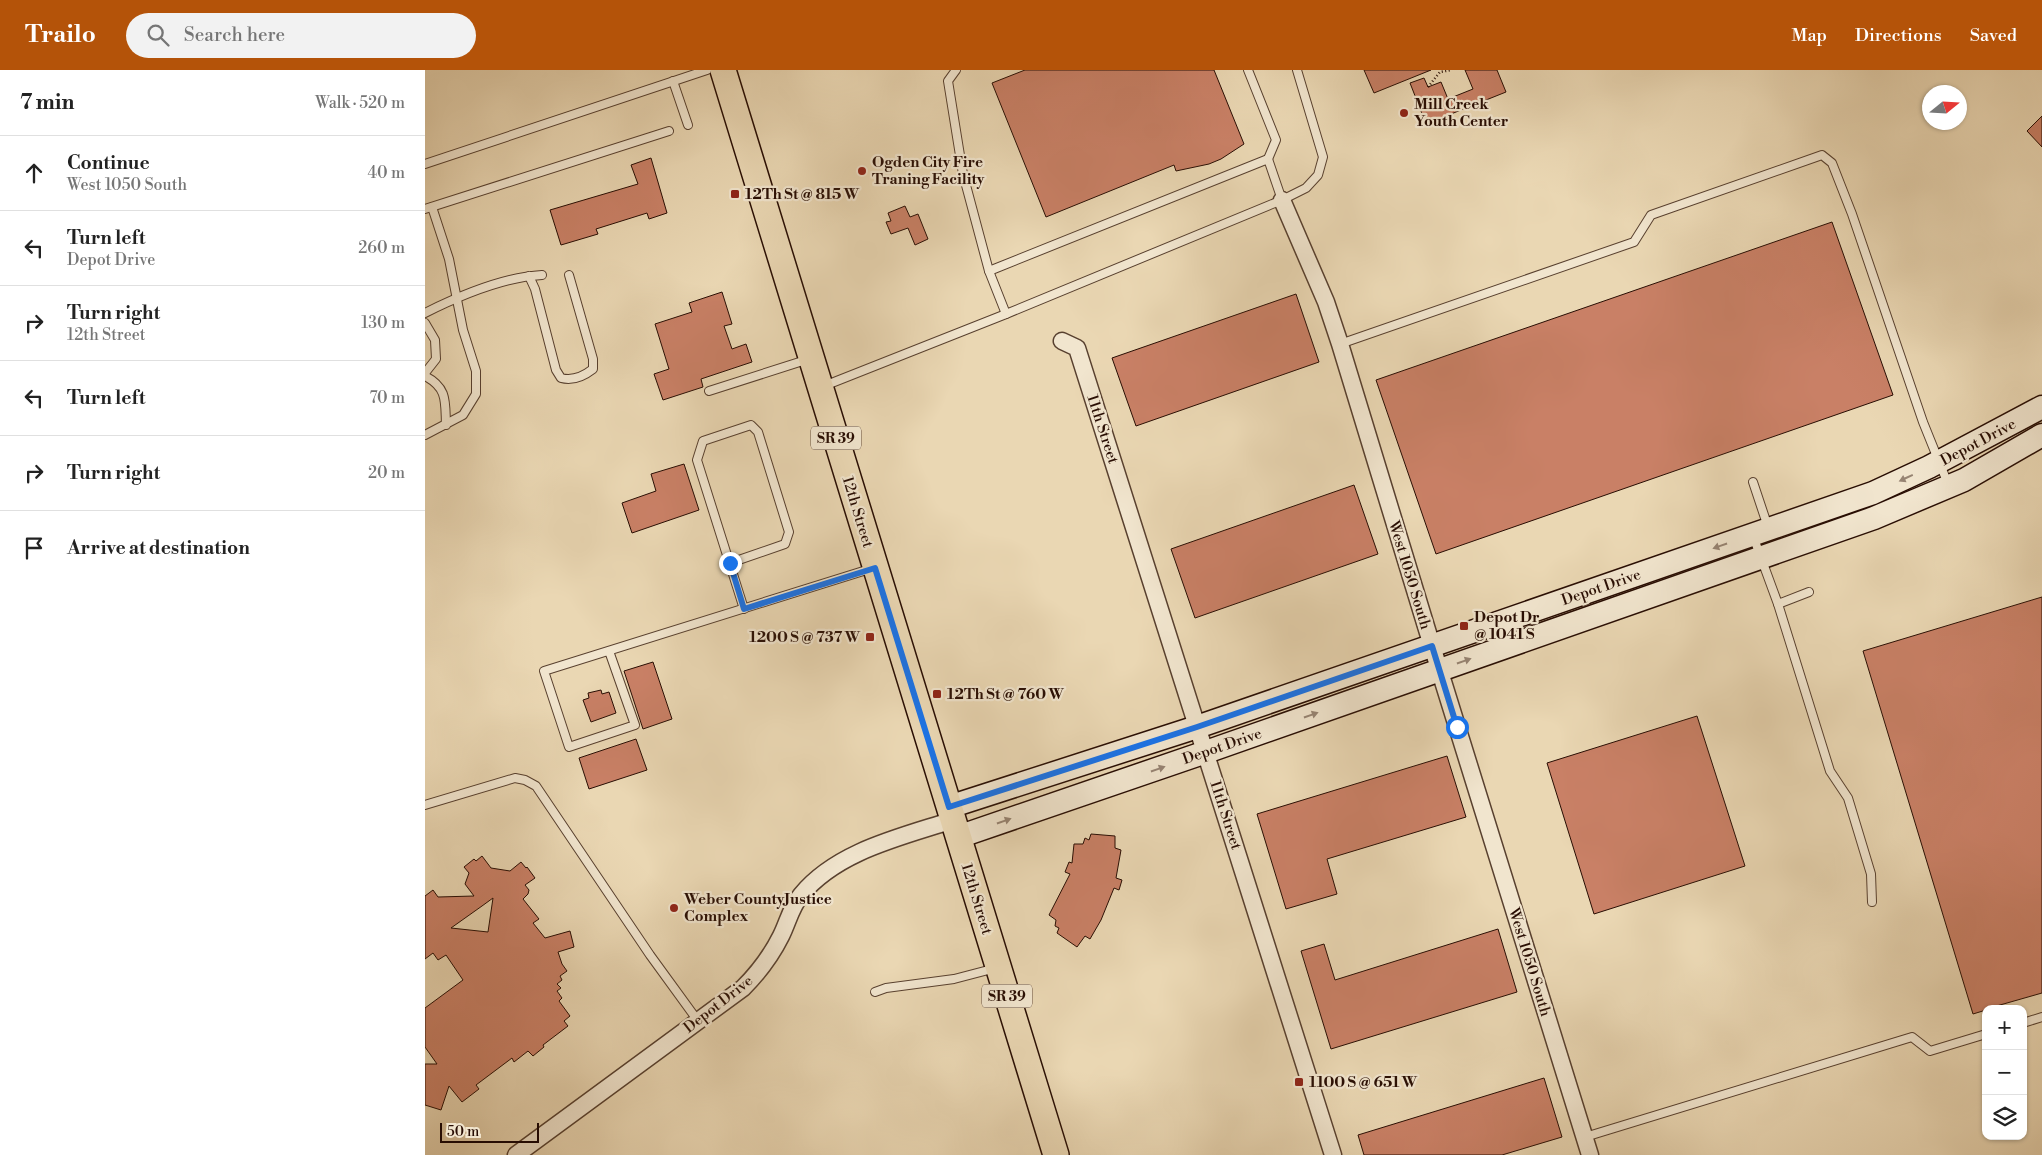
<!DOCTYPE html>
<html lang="en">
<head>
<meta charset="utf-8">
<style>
	body { margin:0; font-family:"Libre Bodoni",serif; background:#f2f2f2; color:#222 }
	.controls { position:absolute; right:15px; bottom:15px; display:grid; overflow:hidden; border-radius:10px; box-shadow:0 1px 4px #0004 }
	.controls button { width:45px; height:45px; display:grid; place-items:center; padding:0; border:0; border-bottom:1px solid #e0e0e0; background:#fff; color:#222; font:25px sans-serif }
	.compass { position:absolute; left:1497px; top:15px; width:45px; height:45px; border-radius:50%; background:#fff; box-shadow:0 1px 4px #0004; rotate:72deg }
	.scale { position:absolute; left:15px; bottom:12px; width:99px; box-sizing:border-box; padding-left:5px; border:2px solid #280d03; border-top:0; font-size:14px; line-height:18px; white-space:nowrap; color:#280d03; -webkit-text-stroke:4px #f1e5ce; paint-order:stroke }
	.stop { position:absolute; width:15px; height:15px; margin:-11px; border:4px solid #1a73e8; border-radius:50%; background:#fff }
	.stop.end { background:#1a73e8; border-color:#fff; box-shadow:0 1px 5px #0008 }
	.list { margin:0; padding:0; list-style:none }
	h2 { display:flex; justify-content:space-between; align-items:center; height:65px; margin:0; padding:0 20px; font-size:21px }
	h2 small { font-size:16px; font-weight:400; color:#767676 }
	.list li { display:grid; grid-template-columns:32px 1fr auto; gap:15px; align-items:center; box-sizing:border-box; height:75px; padding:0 20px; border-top:1px solid #e0e0e0 }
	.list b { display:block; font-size:19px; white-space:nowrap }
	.list p { margin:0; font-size:16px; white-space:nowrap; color:#767676 }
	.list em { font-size:16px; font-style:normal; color:#767676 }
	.icon { flex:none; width:28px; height:28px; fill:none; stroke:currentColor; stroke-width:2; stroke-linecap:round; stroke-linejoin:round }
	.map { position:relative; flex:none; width:1617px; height:1085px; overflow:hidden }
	header { display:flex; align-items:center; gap:30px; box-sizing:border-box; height:70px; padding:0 25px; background:#b45309; color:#fff }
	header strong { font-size:24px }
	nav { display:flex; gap:28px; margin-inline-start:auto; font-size:18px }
	.search { width:350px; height:45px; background:#f2f2f2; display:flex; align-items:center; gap:12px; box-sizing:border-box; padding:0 18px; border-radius:28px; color:#767676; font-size:19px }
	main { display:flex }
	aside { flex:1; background:#fff }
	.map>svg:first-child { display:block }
	.building { fill:#c98066; stroke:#280d03; fill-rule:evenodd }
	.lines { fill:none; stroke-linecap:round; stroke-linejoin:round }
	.service-casing { stroke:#58402f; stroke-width:10 }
	.minor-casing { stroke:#58402f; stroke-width:19 }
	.secondary-casing { stroke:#280d03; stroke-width:25 }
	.primary-casing { stroke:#280d03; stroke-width:28 }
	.path { stroke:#280d03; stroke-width:2.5; stroke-dasharray:1 2.5; stroke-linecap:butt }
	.service { stroke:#f1e5ce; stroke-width:8 }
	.minor { stroke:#f1e5ce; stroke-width:16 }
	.secondary { stroke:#f1e5ce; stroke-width:22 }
	.primary { stroke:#ead7b3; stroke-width:25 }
	.oneway { fill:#978473 }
	.route { stroke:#1a73e8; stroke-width:6 }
	.poi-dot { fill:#8f2418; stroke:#f1e5ce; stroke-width:2 }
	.labels { text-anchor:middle; stroke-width:4.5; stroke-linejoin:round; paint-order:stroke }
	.shield { fill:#f1e5ce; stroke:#644e40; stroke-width:1 }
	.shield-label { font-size:14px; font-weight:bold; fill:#280d03 }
	.poi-label { font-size:15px; font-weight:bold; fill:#280d03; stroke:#f1e5ce; text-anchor:start }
	.street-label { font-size:15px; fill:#280d03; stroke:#f1e5ce }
</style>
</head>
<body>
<header>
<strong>Trailo</strong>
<div class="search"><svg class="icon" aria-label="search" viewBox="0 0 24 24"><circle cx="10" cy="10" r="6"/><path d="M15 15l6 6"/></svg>Search here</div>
<nav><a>Map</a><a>Directions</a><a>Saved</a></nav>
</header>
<main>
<aside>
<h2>7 min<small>Walk · 520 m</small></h2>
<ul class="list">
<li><svg class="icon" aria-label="ahead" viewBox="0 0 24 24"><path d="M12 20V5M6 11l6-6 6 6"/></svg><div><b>Continue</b><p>West 1050 South</p></div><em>40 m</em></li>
<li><svg class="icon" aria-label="left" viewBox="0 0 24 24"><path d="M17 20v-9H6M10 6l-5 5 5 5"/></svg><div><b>Turn left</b><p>Depot Drive</p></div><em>260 m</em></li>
<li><svg class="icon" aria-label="right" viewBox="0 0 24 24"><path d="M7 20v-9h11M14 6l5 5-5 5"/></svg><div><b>Turn right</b><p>12th Street</p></div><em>130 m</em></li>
<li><svg class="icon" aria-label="left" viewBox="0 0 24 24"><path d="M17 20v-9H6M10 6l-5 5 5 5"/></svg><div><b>Turn left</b></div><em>70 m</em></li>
<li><svg class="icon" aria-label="right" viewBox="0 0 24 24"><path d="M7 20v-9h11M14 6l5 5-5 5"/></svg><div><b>Turn right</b></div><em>20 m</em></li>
<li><svg class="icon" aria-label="arrive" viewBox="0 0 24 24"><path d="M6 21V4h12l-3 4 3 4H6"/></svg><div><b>Arrive at destination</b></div></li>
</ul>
</aside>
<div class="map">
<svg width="1617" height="1085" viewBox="0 0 1617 1085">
	<rect width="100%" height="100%" fill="#ead7b3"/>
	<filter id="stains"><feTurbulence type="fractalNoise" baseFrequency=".004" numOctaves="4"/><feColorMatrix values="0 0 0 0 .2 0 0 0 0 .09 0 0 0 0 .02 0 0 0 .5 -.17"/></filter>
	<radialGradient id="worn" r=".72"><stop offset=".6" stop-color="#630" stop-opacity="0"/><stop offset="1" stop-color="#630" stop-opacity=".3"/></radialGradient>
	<g class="building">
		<path d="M600,0h189l30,74 -23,15 -12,5 -33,7 -2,-6 -128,52 -54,-134z"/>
		<path d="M939,0h67l-57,23z"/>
		<path d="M1040,0h32l9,22 -80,32 -16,-41 14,-5 4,9 13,-5 7,17 25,-10z"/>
		<path d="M1617,46v31l-15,-16z"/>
		<path d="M226,88l16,55 -18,6 -2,-6 -51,16 2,5 -37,11 -11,-35 88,-26 -7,-19z"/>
		<path d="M480,136l5,11 8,-3 10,25 -13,6 -7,-17 -17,6 -5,-12 5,-1 -3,-8z"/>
		<path d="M1407,152l61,173 -457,159 -60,-174z"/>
		<path d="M297,222l10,32 -8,2 8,23 14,-5 6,18 -51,17 2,8 -40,13 -9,-26 15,-5 -14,-45 37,-12 -3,-9z"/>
		<path d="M871,224l23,68 -183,64 -24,-68z"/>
		<path d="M259,394l15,46 -67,23 -10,-30 34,-12 -5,-17z"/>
		<path d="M929,415l24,69 -183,64 -24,-69z"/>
		<path d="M1617,527v396l-56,16v1l-13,4 -110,-363z"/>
		<path d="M228,592l19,57 -29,10 -19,-58z"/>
		<path d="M176,620l1,4 7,-2 7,21 -25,9 -8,-22 6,-2 -1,-5z"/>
		<path d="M1272,646l48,150 -151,48 -47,-151z"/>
		<path d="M211,669l11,31 -58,19 -10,-31z"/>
		<path d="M1022,686l19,61 -139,42 10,35 -51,15 -29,-95z"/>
		<path d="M666,764l24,2v12l6,2 -5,28 6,2 -3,10 -5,-2 -13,32 -11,19 -5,-3 -8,11 -20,-14 2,-5 -4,-2 1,-6 -7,-5 21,-41 -5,-2 4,-10 3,1 2,-19h9l2,-6 4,2z"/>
		<path d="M57,786l9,12 19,3 11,-9 5,6 1,-1 8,11 -10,7 4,5 -1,4 -5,5 16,20 -6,4 12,15 25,-7 4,16 -16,5 4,12 5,7 -7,5 2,4 -5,4 4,4 -4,3 5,7 -3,3 11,15 -6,5 4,5 -25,19 1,2 -11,9 -5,-5 -14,11 -2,-4 -36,27 3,4 -17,13 -13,-16 -8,24 -16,-5v-41h12l-12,-17v-39l38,-28 -17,-25 -8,5 -5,-7 -8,6v-63l8,-6 5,7 36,-1 -9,-12 4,-11 -5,-6 10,-8 2,2zM68,828l-5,34 -37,-4 31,-22z"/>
		<path d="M1073,859l19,63 -186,57 -30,-98 23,-7 11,36z"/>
		<path d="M1119,1008l18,59 -60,18h-138l-6,-20z"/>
	</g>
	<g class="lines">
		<defs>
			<g id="service">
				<path d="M531,0l-8,11 15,93 26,97 17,43"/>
				<path d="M823,0l28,70 -8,19"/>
				<path d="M248,11l15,44"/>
				<path d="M0,94l282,-94"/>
				<path d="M0,139l244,-78"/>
				<path d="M564,201l279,-112 14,41"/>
				<path d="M104,206l6,13 21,81 5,8c11,3 23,-2 32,-9v-10l-24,-84"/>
				<path d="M0,243c34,-17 80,-36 117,-38"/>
				<path d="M0,253l10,17 1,19 -11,14"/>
				<path d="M915,274l294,-102 17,-27 171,-60 10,8 20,51 71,208 25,62"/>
				<path d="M0,306c23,12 20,26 21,49"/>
				<path d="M399,316l182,-72 276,-114 24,-12 12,-13 5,-18 -26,-87"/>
				<path d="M284,321l100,-32"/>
				<path d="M0,365l38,-20 13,-21v-23l-13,-41 -14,-71 -17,-52"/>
				<path d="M1328,412l15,45"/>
				<path d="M1328,466l25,68 31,-12"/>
				<path d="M305,493l55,-19 4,-12 -31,-100 -7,-7 -48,16 -6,19 47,149"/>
				<path d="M1353,534l52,167 18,27 23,76 1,28"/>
				<path d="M184,581l26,74 -66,22 -25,-76 329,-103"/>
				<path d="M0,735l90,-27 10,2 11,6 114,169 48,66"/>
				<path d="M450,922l11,-4 68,-9 42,-11"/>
				<path d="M1598,953l19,-6"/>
				<path d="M1160,1067l327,-100 18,14 56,-17"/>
			</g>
			<g id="minor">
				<path d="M857,130l44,102 14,42 92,302 158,509"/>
				<path d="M637,271l15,7 256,807"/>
				<path d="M91,1085l227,-167c16,-16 28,-32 38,-52 7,-14 10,-29 20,-41 36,-44 100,-58 152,-75"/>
			</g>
			<g id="secondary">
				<path d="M524,737l248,-80 676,-234 56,-26 113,-60"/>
				<path d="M533,767l248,-85 668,-234 90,-38 78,-45"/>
			</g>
			<path id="primary" d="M298,0l333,1085"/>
		</defs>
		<use href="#service" class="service-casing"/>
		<use href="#minor" class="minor-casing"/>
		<use href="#secondary" class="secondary-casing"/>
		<use href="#primary" class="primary-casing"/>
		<path class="path" d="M1003,17l12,-15 12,-2"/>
		<use href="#service" class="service"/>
		<use href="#minor" class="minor"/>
		<use href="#secondary" class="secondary"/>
		<use href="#primary" class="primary"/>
	</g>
	<defs><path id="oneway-solid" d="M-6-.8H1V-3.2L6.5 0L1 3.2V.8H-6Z" transform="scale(1.25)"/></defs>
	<g class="oneway">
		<use href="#oneway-solid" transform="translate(1481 408) rotate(155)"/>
		<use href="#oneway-solid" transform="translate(1295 476) rotate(161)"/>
		<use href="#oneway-solid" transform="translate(1039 591) rotate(-19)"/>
		<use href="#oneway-solid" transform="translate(886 645) rotate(-19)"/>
		<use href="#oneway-solid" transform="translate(733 699) rotate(-19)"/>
		<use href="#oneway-solid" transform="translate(579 751) rotate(-19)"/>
	</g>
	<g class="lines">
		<path class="route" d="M305,493l14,46 131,-41 74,239 248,-80 235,-81 25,81"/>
	</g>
	<g class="poi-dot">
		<circle cx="979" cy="43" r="5"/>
		<circle cx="437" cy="101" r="5"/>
		<rect x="305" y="119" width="10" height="10" rx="2.5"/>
		<rect x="1034" y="551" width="10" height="10" rx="2.5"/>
		<rect x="440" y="562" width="10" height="10" rx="2.5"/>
		<rect x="507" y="619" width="10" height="10" rx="2.5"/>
		<circle cx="249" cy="838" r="5"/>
		<rect x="869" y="1007" width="10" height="10" rx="2.5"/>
	</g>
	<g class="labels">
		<g class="shield">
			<rect x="386" y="356.5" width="50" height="23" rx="4"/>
			<rect x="557" y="914.5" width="50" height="23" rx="4"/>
		</g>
		<g class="shield-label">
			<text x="411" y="373">SR 39</text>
			<text x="582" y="931">SR 39</text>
		</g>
		<g class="poi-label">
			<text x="989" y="39">Mill Creek<tspan x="989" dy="17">Youth Center</tspan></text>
			<text x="447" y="97">Ogden City Fire<tspan x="447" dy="17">Traning Facility</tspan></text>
			<text x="320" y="129">12Th St @ 815 W</text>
			<text x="1049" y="552">Depot Dr<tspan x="1049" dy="17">@ 1041 S</tspan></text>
			<text x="435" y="572" text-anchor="end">1200 S @ 737 W</text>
			<text x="522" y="629">12Th St @ 760 W</text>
			<text x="259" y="834">Weber CountyJustice<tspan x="259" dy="17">Complex</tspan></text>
			<text x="884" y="1017">1100 S @ 651 W</text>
		</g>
		<g class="street-label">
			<text transform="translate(678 359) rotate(72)" y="5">11th Street</text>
			<text transform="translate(1553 372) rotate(-28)" y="5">Depot Drive</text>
			<text transform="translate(433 442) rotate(73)" y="5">12th Street</text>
			<text transform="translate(985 505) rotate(73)" y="5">West 1050 South</text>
			<text transform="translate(1176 517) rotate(-19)" y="5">Depot Drive</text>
			<text transform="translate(797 676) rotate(-19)" y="5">Depot Drive</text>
			<text transform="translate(801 745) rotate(72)" y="5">11th Street</text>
			<text transform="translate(552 829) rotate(73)" y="5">12th Street</text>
			<text transform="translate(1105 892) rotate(73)" y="5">West 1050 South</text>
			<text transform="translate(293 934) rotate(-38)" y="5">Depot Drive</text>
		</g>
	</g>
	<rect width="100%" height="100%" filter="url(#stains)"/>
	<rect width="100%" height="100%" fill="url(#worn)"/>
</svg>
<div class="controls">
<button>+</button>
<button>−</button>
<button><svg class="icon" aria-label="layers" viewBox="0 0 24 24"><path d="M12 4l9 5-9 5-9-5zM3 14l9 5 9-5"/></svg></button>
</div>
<svg class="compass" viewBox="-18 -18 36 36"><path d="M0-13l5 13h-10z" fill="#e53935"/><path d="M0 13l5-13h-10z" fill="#767676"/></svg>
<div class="scale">50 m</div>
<div class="stop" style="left:1032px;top:657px"></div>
<div class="stop end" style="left:305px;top:493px"></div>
</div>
</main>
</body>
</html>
